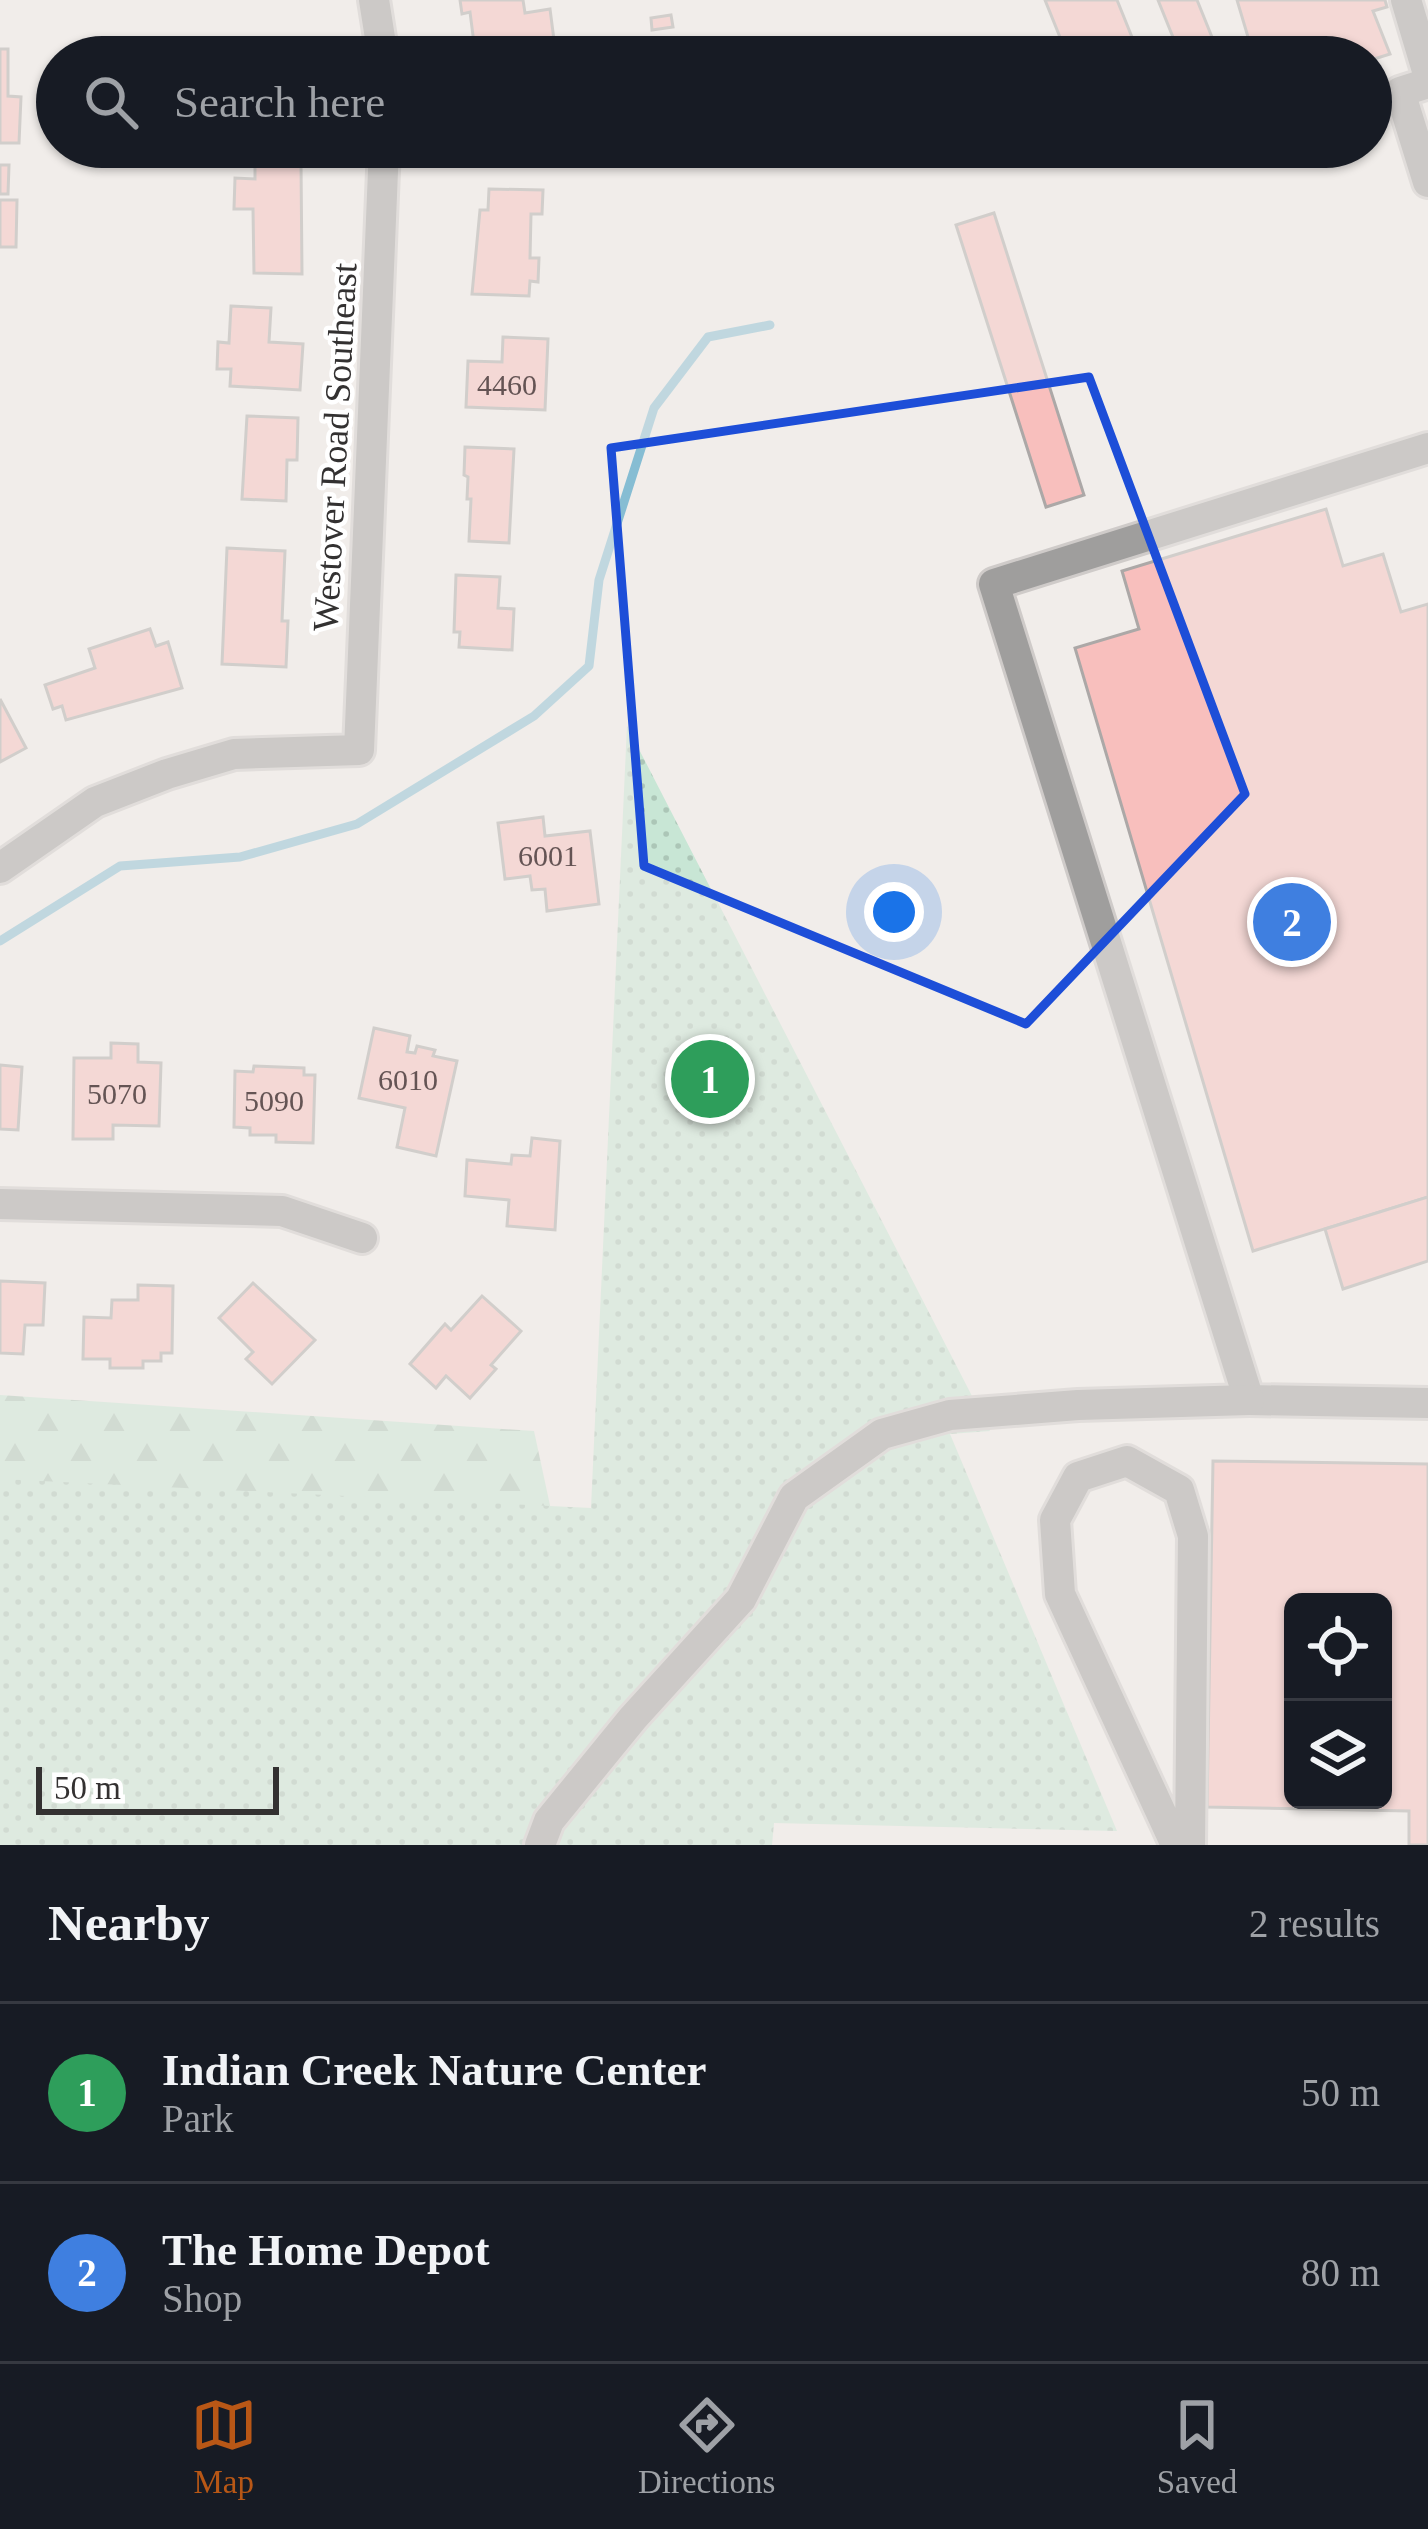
<!DOCTYPE html>
<html lang="en">
<head>
<meta charset="utf-8">
<style>
	body { margin:0; font-family:Georgia,serif; background:#242831; color:#f1f3f6 }
	.controls { position:absolute; right:36px; bottom:36px; display:grid; overflow:hidden; border-radius:18px; box-shadow:0 3px 9px #0004 }
	.controls button { width:108px; height:108px; display:grid; place-items:center; padding:0; border:0; border-bottom:3px solid #363941; background:#171b24; color:#f1f3f6; font:60px sans-serif }
	.scale { position:absolute; left:36px; bottom:30px; width:243px; box-sizing:border-box; padding-left:12px; border:6px solid #333131; border-top:0; font-size:33px; line-height:42px; white-space:nowrap; color:#333131; -webkit-text-stroke:9px #fff; paint-order:stroke }
	.you { position:absolute; left:894px; top:912px; width:42px; height:42px; margin:-30px; border:9px solid #fff; border-radius:50%; background:#1a73e8; box-shadow:0 0 0 18px #1a73e833 }
	.badge { display:grid; place-items:center; width:78px; height:78px; border-radius:50%; background:#b85716; color:#fff; font-size:39px; font-weight:700 }
	.pin { position:absolute; translate:-50% -50%; border:6px solid #fff; box-shadow:0 3px 12px #0006 }
	.list { margin:0; padding:0; list-style:none }
	h2 { display:flex; justify-content:space-between; align-items:center; height:156px; margin:0; padding:0 48px; font-size:51px }
	h2 small { font-size:39px; font-weight:400; color:#9ea1a6 }
	.list li { display:grid; grid-template-columns:78px 1fr auto; gap:36px; align-items:center; box-sizing:border-box; height:180px; padding:0 48px; border-top:3px solid #363941 }
	.list b { display:block; font-size:45px; white-space:nowrap }
	.list p { margin:0; font-size:39px; white-space:nowrap; color:#9ea1a6 }
	.list em { font-size:39px; font-style:normal; color:#9ea1a6 }
	.icon { flex:none; width:66px; height:66px; fill:none; stroke:currentColor; stroke-width:2; stroke-linecap:round; stroke-linejoin:round }
	.map { position:relative; flex:none; width:1428px; height:1845px; overflow:hidden }
	.search { position:absolute; background:#171b24; box-shadow:0 3px 9px #0004; left:36px; right:36px; top:36px; height:132px; display:flex; align-items:center; gap:30px; box-sizing:border-box; padding:0 42px; border-radius:66px; color:#9ea1a6; font-size:45px }
	.sheet { height:516px; background:#171b24 }
	nav { display:flex; justify-content:space-around; align-items:center; box-sizing:border-box; height:168px; border-top:3px solid #363941; background:#171b24; font-size:33px; color:#9ea1a6 }
	nav a { display:grid; justify-items:center; gap:6px }
	nav .on { color:#b85716 }
	.map>svg:first-child { display:block }
	.forest { fill:url(#forest-firs) }
	.park { fill:url(#park-dots) }
	.lines { fill:none; stroke-linecap:round; stroke-linejoin:round }
	.stream { stroke:#86bdd3; stroke-width:9 }
	.building { fill:#f8bfbd; stroke:#aca8a7; stroke-width:3; fill-rule:evenodd }
	.minor-casing { stroke:#cfcbc9; stroke-width:36 }
	.minor { stroke:#9f9e9d; stroke-width:30 }
	.marked { fill:none; stroke:#1d4ed8; stroke-width:9; stroke-linejoin:round }
	.labels { text-anchor:middle; stroke-width:9; stroke-linejoin:round; paint-order:stroke }
	.number-label { font-size:30px; fill:#645454 }
	.street-label { font-size:36px; fill:#333131; stroke:#fff }
</style>
</head>
<body>
<div class="map">
<svg width="1428" height="1845" viewBox="0 0 1428 1845">
	<defs>
		<pattern id="forest-firs" width="22" height="20" patternUnits="userSpaceOnUse" patternTransform="scale(3)"><rect width="22" height="20" fill="#c8e6d5"/><path d="M5 1l3.5 6h-7zM16 11l3.5 6h-7z" fill="#acc6b7"/></pattern>
		<pattern id="park-dots" width="8" height="8" patternUnits="userSpaceOnUse" patternTransform="scale(3)"><rect width="8" height="8" fill="#c8e6d5"/><path d="M2 2h.1M6 6h.1" fill="none" stroke="#acc6b7" stroke-width="1.8" stroke-linecap="round"/></pattern>
	</defs>
	<rect width="100%" height="100%" fill="#f1edea"/>
	<path class="forest" d="M0,1395l534,36 37,172 -571,242z"/>
	<path class="park" d="M627,726l363,705 -40,3 167,397 -343,-8 -2,22h-772v-366l591,29z"/>
	<g class="lines">
		<path class="stream" d="M0,941l120,-75 120,-9 117,-33 177,-108 55,-50 10,-86 55,-172 54,-71 62,-12"/>
	</g>
	<g class="building">
		<path d="M460,0h63l2,13 25,-4 4,31 -79,11 -5,-39 -8,2z"/>
		<path d="M1045,0h72l23,57h-72z"/>
		<path d="M1158,0h39l23,57h-39z"/>
		<path d="M1237,0h148l2,7 -14,4 17,43 -19,6 -117,-3z"/>
		<path d="M671,15l2,12 -21,3 -1,-12z"/>
		<path d="M272,43l1,14h-49l-1,-12z"/>
		<path d="M0,49h8v47l13,1 -2,46h-19z"/>
		<path d="M466,147h50v12l-50,1z"/>
		<path d="M1104,147h54l-46,19z"/>
		<path d="M255,162l46,2 1,110 -48,-1 -1,-64h-19l1,-31 20,1z"/>
		<path d="M0,165h9l-1,29h-8z"/>
		<path d="M489,189l54,1 -1,24h-11l-1,44h9l-1,24 -8,-1 -1,15 -57,-2 8,-84h8z"/>
		<path d="M0,200h17l-1,47h-16z"/>
		<path d="M994,213l90,282 -38,12 -90,-282z"/>
		<path d="M231,306l40,2 -2,34 34,2 -3,46 -70,-4 1,-17h-14l1,-27 11,1z"/>
		<path d="M503,337l45,2 -3,71 -79,-3 2,-46 34,1z"/>
		<path d="M247,416l51,2 -1,42h-10l-1,41 -44,-2z"/>
		<path d="M465,447l49,2 -5,94 -40,-2 2,-42h-4l1,-22 -4,-2z"/>
		<path d="M1326,509l17,57 40,-12 18,58 27,-8v593l-175,54 -178,-603 64,-19 -17,-58z"/>
		<path d="M227,548l58,3 -3,70h6l-2,46 -64,-3z"/>
		<path d="M456,575l44,2 -2,31 16,1 -2,41 -53,-3 1,-15h-6z"/>
		<path d="M150,629l6,17 12,-4 14,46 -116,32 -4,-14 -9,3 -8,-24 50,-17 -6,-19z"/>
		<path d="M0,699l26,49 -26,14z"/>
		<path d="M543,817l2,19 45,-5 9,73 -52,7 -2,-22 -13,1 -2,-14 -25,3 -7,-56z"/>
		<path d="M374,1028l36,8 -3,16 8,1 2,-7 18,4 -2,6 24,5 -21,95 -39,-9 8,-39 -46,-10z"/>
		<path d="M111,1043l27,1v18l23,1 -2,63 -46,-1v14h-40l1,-81h37z"/>
		<path d="M0,1065l22,2 -4,63 -18,-1z"/>
		<path d="M254,1066l50,2v7h11l-2,68 -37,-1v-7h-26v-7l-16,-1 1,-56 18,1z"/>
		<path d="M532,1138l28,3 -5,89 -48,-4 2,-26 -44,-4 2,-36 44,4 1,-9 18,1z"/>
		<path d="M1428,1197v64l-85,28 -18,-60z"/>
		<path d="M0,1281l45,2 -2,42h-18l-2,29 -23,-1z"/>
		<path d="M253,1283l62,57 -43,44 -26,-25 7,-7 -34,-34z"/>
		<path d="M138,1285l35,1 -1,67h-11v8h-18v7h-33v-9h-27l1,-42 27,1 1,-18h26z"/>
		<path d="M482,1296l39,35 -30,34 5,4 -26,29 -24,-22 -10,12 -26,-24 35,-40 6,6z"/>
		<path d="M1213,1461l215,3v381h-19v-34l-202,-4zM1293,1602h90v198h-90z"/>
	</g>
	<g class="lines">
		<defs>
			<g id="minor">
				<path d="M374,0l9,57"/>
				<path d="M1406,0l22,74"/>
				<path d="M1428,83l-28,9 28,90"/>
				<path d="M1428,448l-434,136 255,816 179,3"/>
				<path d="M0,868l95,-66 72,-28 67,-20 125,-4 25,-603"/>
				<path d="M0,1204l282,7 80,27"/>
				<path d="M540,1845l9,-24 84,-103 108,-119 53,-102 88,-63 68,-19 128,-10 171,-5"/>
				<path d="M1176,1845l-116,-251 -5,-74 23,-43 49,-16 52,29 14,46 -3,309"/>
			</g>
		</defs>
		<use href="#minor" class="minor-casing"/>
		<use href="#minor" class="minor"/>
	</g>
	<path d="M0 0H1428V1845H0ZM1089,377l156,417 -219,230 -382,-158 -33,-418z" fill="#f1edea" fill-opacity=".55" fill-rule="evenodd"/>
	<path class="marked" d="M1089,377l156,417 -219,230 -382,-158 -33,-418z"/>
	<g class="labels">
		<g class="number-label">
			<text x="507" y="395">4460</text>
			<text x="548" y="866">6001</text>
			<text x="408" y="1090">6010</text>
			<text x="117" y="1104">5070</text>
			<text x="274" y="1111">5090</text>
		</g>
		<g class="street-label">
			<text transform="translate(334 447) rotate(-87)" y="13">Westover Road Southeast</text>
		</g>
	</g>
</svg>
<div class="controls">
<button><svg class="icon" aria-label="locate" viewBox="0 0 24 24"><circle cx="12" cy="12" r="6"/><path d="M12 2v4M12 18v4M2 12h4M18 12h4"/></svg></button>
<button><svg class="icon" aria-label="layers" viewBox="0 0 24 24"><path d="M12 4l9 5-9 5-9-5zM3 14l9 5 9-5"/></svg></button>
</div>
<div class="scale">50 m</div>
<div class="you"></div>
<div class="pin badge" style="left:710px;top:1079px;background:#2e9e5b">1</div>
<div class="pin badge" style="left:1292px;top:922px;background:#3f7fe0">2</div>
<div class="search"><svg class="icon" aria-label="search" viewBox="0 0 24 24"><circle cx="10" cy="10" r="6"/><path d="M15 15l6 6"/></svg>Search here</div>
</div>
<section class="sheet">
<h2>Nearby<small>2 results</small></h2>
<ul class="list">
<li><span class="badge" style="background:#2e9e5b">1</span><div><b>Indian Creek Nature Center</b><p>Park</p></div><em>50 m</em></li>
<li><span class="badge" style="background:#3f7fe0">2</span><div><b>The Home Depot</b><p>Shop</p></div><em>80 m</em></li>
</ul>
</section>
<nav>
<a class="on"><svg class="icon" aria-label="map" viewBox="0 0 24 24"><path d="M3 6l6-2 6 2 6-2v14l-6 2-6-2-6 2zM9 4v14M15 6v14"/></svg>Map</a>
<a><svg class="icon" aria-label="directions" viewBox="0 0 24 24"><path d="M12 3l9 9-9 9-9-9zM9 14v-3h6M13 9l2 2-2 2"/></svg>Directions</a>
<a><svg class="icon" aria-label="saved" viewBox="0 0 24 24"><path d="M7 4h10v16l-5-4-5 4z"/></svg>Saved</a>
</nav>
</body>
</html>
